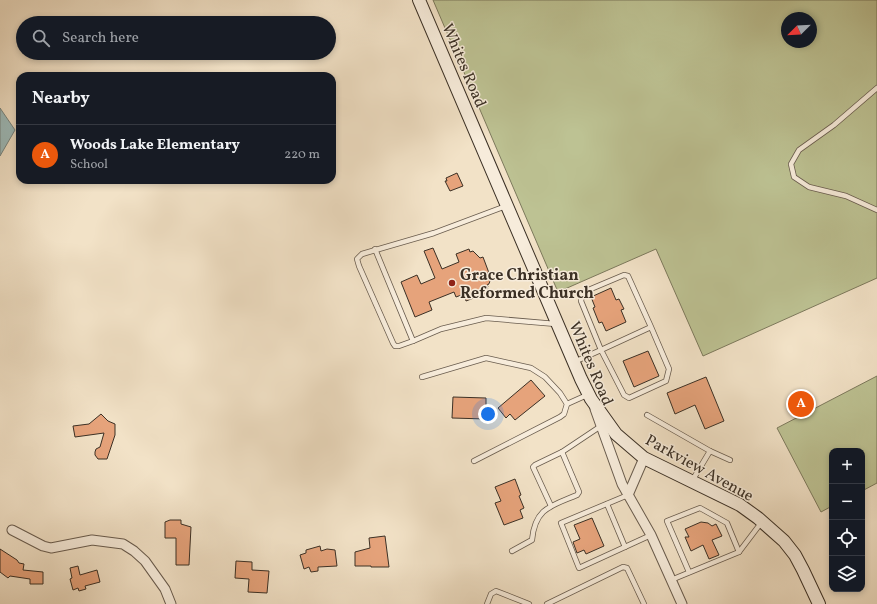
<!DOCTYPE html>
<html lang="en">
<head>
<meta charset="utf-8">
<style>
	body { margin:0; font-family:Vollkorn,serif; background:#20242c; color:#f1f3f6 }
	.controls { position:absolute; right:12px; bottom:12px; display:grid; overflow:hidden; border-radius:8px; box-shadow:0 2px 6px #0003 }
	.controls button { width:36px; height:36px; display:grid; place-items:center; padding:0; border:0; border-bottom:1px solid #363941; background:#171b24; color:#f1f3f6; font:20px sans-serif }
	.compass { position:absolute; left:781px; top:12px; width:36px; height:36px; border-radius:50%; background:#171b24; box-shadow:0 2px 6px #0003; rotate:246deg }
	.you { position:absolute; left:488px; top:414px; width:14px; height:14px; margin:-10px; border:3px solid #fff; border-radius:50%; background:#1a73e8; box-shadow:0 0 0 6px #1a73e833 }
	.badge { display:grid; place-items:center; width:26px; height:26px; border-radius:50%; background:#ea580c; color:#fff; font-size:13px; font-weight:700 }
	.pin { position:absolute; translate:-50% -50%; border:2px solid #fff; box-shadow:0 1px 4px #0006 }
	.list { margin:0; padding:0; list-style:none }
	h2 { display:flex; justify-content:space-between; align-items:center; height:52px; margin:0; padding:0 16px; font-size:17px }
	h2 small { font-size:13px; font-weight:400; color:#9ea1a6 }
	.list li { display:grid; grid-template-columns:26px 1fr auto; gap:12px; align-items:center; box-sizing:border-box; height:60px; padding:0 16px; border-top:1px solid #363941 }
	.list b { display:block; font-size:15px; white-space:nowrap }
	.list p { margin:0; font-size:13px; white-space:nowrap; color:#9ea1a6 }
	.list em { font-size:13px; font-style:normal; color:#9ea1a6 }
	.icon { flex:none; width:22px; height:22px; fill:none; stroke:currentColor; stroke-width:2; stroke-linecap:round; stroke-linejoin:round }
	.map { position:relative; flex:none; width:877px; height:604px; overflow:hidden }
	.search { position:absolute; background:#171b24; box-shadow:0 2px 6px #0003; left:16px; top:16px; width:320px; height:44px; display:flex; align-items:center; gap:10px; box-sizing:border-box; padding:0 14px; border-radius:22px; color:#9ea1a6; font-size:15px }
	.panel { position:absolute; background:#171b24; box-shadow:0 2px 6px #0003; left:16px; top:72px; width:320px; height:112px; border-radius:12px }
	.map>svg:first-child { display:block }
	.green { fill:#bdc293; stroke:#7c795c; fill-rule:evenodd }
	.water { fill:#9dbcbc; stroke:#768480 }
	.building { fill:#e6a37b; stroke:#3b3025 }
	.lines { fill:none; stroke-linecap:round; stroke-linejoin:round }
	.lane-casing { stroke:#695c4e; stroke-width:6 }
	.street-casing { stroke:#695c4e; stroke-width:11 }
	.secondary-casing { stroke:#3b3025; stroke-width:14 }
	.lane { stroke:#f7ecdb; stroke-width:4.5 }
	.street { stroke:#f7ecdb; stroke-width:9 }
	.secondary { stroke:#f7ecdb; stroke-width:12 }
	.poi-dot { fill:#8f2418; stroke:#f7ecdb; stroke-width:1.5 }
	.labels { text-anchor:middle; stroke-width:3; stroke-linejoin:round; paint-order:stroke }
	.street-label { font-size:16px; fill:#3b3025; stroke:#f7ecdb }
	.poi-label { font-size:16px; font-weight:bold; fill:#3b3025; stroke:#f7ecdb; text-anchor:start }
</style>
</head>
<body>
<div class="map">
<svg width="877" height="604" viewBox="0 0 877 604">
	<rect width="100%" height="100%" fill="#f2e2c7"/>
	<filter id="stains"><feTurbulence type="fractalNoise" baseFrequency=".005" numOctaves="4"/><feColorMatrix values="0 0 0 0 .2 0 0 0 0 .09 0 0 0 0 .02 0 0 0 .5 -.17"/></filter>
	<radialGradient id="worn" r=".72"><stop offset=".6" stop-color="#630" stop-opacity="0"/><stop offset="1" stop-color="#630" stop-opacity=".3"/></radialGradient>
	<g class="green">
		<path d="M433,0h444v278l-174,78 -47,-107 -98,43zM787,18h24v24h-24z"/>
		<path d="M877,376v107l-15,8v-40h-30v55l-11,6 -44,-84z"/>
	</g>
	<path class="water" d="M0,108l15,22 -15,26z"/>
	<g class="building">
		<path d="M457,173l6,13 -13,5 -5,-10h2l-1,-3z"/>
		<path d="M433,248l9,21 17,-7 -3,-8 13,-5 1,3 3,-1 7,7 3,-1 6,16h-2l3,9 -1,1v1l-2,1 1,2h-1l2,5 -23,9 -2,-7 -8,3 -2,-5 -25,10 3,8 -17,7 -14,-35 16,-7 4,9 14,-6 -11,-27z"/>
		<path d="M611,288l5,12 3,-1 5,10 -3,1 5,12 -20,9 -4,-9 -3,1 -6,-15 2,-1 -4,-10z"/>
		<path d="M648,351l11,25 -25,11 -11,-26z"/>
		<path d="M706,377l18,44 -19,8 -10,-24 -20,9 -8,-21z"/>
		<path d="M531,380l14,16 -30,24 -5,-6 -4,4 -8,-10z"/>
		<path d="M453,397l33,1v21l-34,-1z"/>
		<path d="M101,414l7,7 7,3v11l-8,24h-9l-3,-4v-3l1,-3 4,-2 4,-14 -29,4 -2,-11 16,-2z"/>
		<path d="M515,479l6,16 -2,1 5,12 -4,2 3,8 -19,7 -9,-22 6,-2 -6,-14z"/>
		<path d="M592,518l12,28 -18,8 -2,-4 -7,3 -4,-11 7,-3 -6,-14z"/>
		<path d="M170,520h11v4l10,3 -2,38h-13v-27h-11v-16z"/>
		<path d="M701,522l7,1 4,3 4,-2 6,12 -10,4 7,15 -10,4 -6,-14 -12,6 -6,-14h4l-4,-8z"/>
		<path d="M385,536l4,31h-18v-1h-16v-14l15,-4 -1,-10z"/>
		<path d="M320,546l1,5 6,-2 8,1 2,16 -19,1v4l-7,1 -2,-5 -5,2 -4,-14 6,-2v-3z"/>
		<path d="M0,549l17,11 2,3 5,1 -1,6 20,2v12h-13v-5l-20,-3 -2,2 -8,-6z"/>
		<path d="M236,561l16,1v8l17,1 -2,22 -19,-1 1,-13 -14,-1z"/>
		<path d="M78,566l2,9 17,-5 3,12 -15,4 1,3 -7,2 -1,-3 -5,2 -3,-11 2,-1 -2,-10z"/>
	</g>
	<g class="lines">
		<defs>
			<g id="lane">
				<path d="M877,88l-43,37 -35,25 -8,14 3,13 15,10 37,9 31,14"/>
				<path d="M506,206l-72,27 -72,21 -5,5 2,7 34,77 2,3h4l14,-5 28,-12 45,-11 70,6"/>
				<path d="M375,249l38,92"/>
				<path d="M574,362l27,-12 -20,-49 1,-5 4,-5 38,-16 4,1 23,51 18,42 -3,12 -37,17 -5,-3 -23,-45 50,-23"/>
				<path d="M422,377l64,-19 45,10 14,9 15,16 7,11 -3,10 -4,3 -86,44"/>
				<path d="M567,404l20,-9"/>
				<path d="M647,415l63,36 -18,30"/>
				<path d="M710,451l20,9"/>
				<path d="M628,495l-67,28 18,45 72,-33"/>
				<path d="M607,504l18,43"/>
				<path d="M551,506l-18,-39 2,-2 27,-13 39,-26"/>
				<path d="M512,551l20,-11c3,-32 19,-34 45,-45l2,-3 -17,-40"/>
				<path d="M689,572l-22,-51 33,-13 27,15 12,29"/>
				<path d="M671,580l68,-28 22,-29"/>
				<path d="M487,604l4,-10 5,-3 33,13"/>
				<path d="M547,604l76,-37 4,1 17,36"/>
			</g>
			<g id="street">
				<path d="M595,409l27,75 29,51 31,69"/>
				<path d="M628,495l16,-37"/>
				<path d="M12,530l31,16 8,2 41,-8 31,4 11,7 11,10 20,28 6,15"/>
			</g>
			<path id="secondary" d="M419,0l162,379 10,20 25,35 28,24 96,47 18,13 26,23 11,14 8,15 16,34"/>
		</defs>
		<use href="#lane" class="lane-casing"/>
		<use href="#street" class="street-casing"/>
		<use href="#secondary" class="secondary-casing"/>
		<use href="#lane" class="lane"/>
		<use href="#street" class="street"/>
		<use href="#secondary" class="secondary"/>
	</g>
	<circle class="poi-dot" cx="452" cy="283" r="4"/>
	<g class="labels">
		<g class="street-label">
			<text transform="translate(465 65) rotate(67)" y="6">Whites Road</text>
			<text transform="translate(592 363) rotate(67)" y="6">Whites Road</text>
			<text transform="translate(700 467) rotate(29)" y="6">Parkview Avenue</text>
		</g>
		<g class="poi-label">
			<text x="460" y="280">Grace Christian<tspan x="460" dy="18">Reformed Church</tspan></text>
		</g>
	</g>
	<rect width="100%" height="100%" filter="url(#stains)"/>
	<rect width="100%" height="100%" fill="url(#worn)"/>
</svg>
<div class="controls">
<button>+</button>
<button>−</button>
<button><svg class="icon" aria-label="locate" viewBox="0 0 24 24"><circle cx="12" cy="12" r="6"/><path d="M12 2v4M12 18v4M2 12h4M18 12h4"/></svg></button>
<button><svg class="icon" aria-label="layers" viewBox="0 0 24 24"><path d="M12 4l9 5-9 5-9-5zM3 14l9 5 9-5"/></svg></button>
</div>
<svg class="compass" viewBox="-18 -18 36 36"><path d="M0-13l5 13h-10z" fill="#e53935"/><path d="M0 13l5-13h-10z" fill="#9ea1a6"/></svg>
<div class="you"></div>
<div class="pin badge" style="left:801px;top:404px">A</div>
<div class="search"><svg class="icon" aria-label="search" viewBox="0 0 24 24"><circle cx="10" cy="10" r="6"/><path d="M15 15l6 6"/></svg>Search here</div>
<section class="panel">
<h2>Nearby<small></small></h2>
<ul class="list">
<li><span class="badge">A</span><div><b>Woods Lake Elementary</b><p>School</p></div><em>220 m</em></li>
</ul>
</section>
</div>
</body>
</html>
